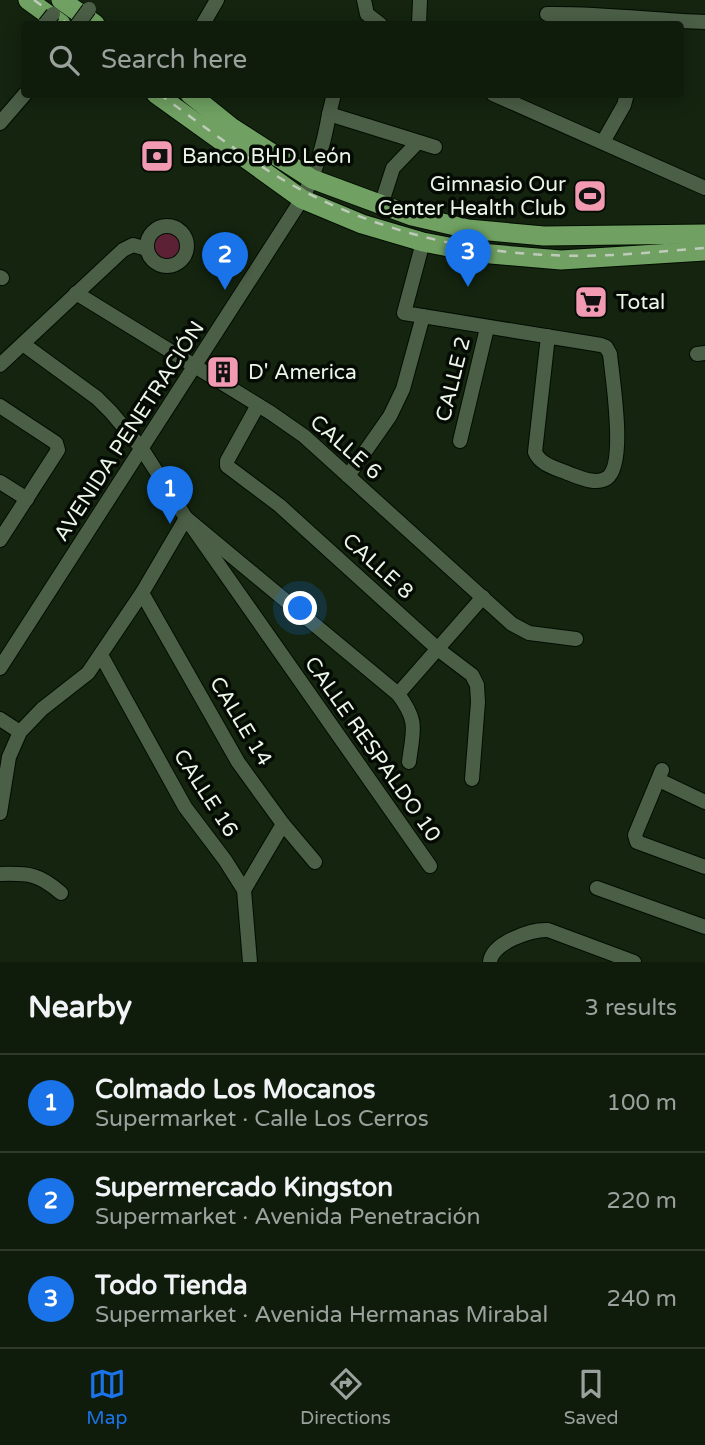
<!DOCTYPE html>
<html lang="en">
<head>
<meta charset="utf-8">
<style>
	body { margin:0; font-family:"Varela Round",sans-serif; background:#1d2819; color:#f1f3f6 }
	.you { position:absolute; left:301px; top:609px; width:24px; height:24px; margin:-18px; border:5px solid #fff; border-radius:50%; background:#1a73e8; box-shadow:0 0 0 10px #1a73e833 }
	.badge { display:grid; place-items:center; width:46px; height:46px; border-radius:50%; background:#1a73e8; color:#fff; font-size:23px; font-weight:700 }
	.pin { position:absolute; translate:-50% -58px; filter:drop-shadow(0 2px 4px #0008) }
	.pin::after { content:''; position:absolute; top:37px; width:24px; height:21px; background:inherit; clip-path:polygon(0 0,100% 0,50% 100%) }
	.list { margin:0; padding:0; list-style:none }
	h2 { display:flex; justify-content:space-between; align-items:center; height:91px; margin:0; padding:0 28px; font-size:30px }
	h2 small { font-size:23px; font-weight:400; color:#9ba19d }
	.list li { display:grid; grid-template-columns:46px 1fr auto; gap:21px; align-items:center; box-sizing:border-box; height:98px; padding:0 28px; border-top:2px solid #2f392c }
	.list b { display:block; font-size:26px; white-space:nowrap }
	.list p { margin:0; font-size:23px; white-space:nowrap; color:#9ba19d }
	.list em { font-size:23px; font-style:normal; color:#9ba19d }
	.icon { flex:none; width:38px; height:38px; fill:none; stroke:currentColor; stroke-width:2; stroke-linecap:round; stroke-linejoin:round }
	.map { position:relative; flex:none; width:705px; height:962px; overflow:hidden }
	.search { position:absolute; background:#0f1b0b; box-shadow:0 4px 18px #0003; left:21px; right:21px; top:21px; height:77px; display:flex; align-items:center; gap:18px; box-sizing:border-box; padding:0 24px; border-radius:7px; color:#9ba19d; font-size:26px }
	.sheet { height:385px; background:#0f1b0b }
	nav { display:flex; justify-content:space-around; align-items:center; box-sizing:border-box; height:98px; border-top:2px solid #2f392c; background:#0f1b0b; font-size:19px; color:#9ba19d }
	nav a { display:grid; justify-items:center; gap:4px }
	nav .on { color:#1a73e8 }
	.map>svg:first-child { display:block }
	.park { fill:#5d2135 }
	.lines { fill:none; stroke-linecap:round; stroke-linejoin:round }
	.minor-casing { stroke:#020d00; stroke-width:16 }
	.major-casing { stroke:#020d00; stroke-width:21 }
	.minor { stroke:#4b5e46; stroke-width:14 }
	.major { stroke:#70a162; stroke-width:19 }
	.rail { stroke:#becaba; stroke-width:2.5; stroke-dasharray:9 9; stroke-linecap:butt }
	.minor-bridge-casing { stroke:#020d00; stroke-width:16; stroke-linecap:butt }
	.minor-bridge { stroke:#4b5e46; stroke-width:14 }
	.labels { text-anchor:middle; stroke-width:7; stroke-linejoin:round; paint-order:stroke }
	.poi-label { font-size:21px; fill:#ebf6e8; stroke:#050b04; text-anchor:start }
	.street-label { font-size:21px; fill:#ebf6e8; stroke:#050b04 }
</style>
</head>
<body>
<div class="map">
<svg width="705" height="962" viewBox="0 0 705 962">
	<rect width="100%" height="100%" fill="#14240f"/>
	<circle class="park" cx="167" cy="246" r="17"/>
	<g class="lines">
		<defs>
			<g id="minor">
				<path d="M364,0l3,14 13,10"/>
				<path d="M547,14c53,-1 105,6 158,8"/>
				<path d="M203,24l14,-24"/>
				<path d="M419,24l1,-24"/>
				<path d="M334,94l-5,20 106,33"/>
				<path d="M493,94l212,94"/>
				<path d="M0,123l25,-29"/>
				<path d="M603,142l21,-37 3,-11"/>
				<path d="M381,205l12,-37 25,-26"/>
				<circle cx="167" cy="246" r="20"/>
				<path d="M423,242l-19,71 197,32 5,2 4,7c2,23 17,110 -3,124 -11,7 -26,0 -37,-4 -13,-6 -29,-8 -35,-22l13,-116"/>
				<path d="M0,277l2,1"/>
				<path d="M76,293l195,120 33,23 208,188 17,9 47,6"/>
				<path d="M23,344l74,54 14,14 31,37 44,69 212,176c21,28 15,36 11,68"/>
				<path d="M697,354l8,-1"/>
				<path d="M0,365l123,-115 10,-5 14,4"/>
				<path d="M258,405l-31,56v5l52,39 160,145 33,25 5,10 1,17 -6,77"/>
				<path d="M0,406l56,37 2,7 -58,90"/>
				<path d="M460,441l27,-113"/>
				<path d="M348,476l42,-60 13,-27 20,-73"/>
				<path d="M0,482l27,17"/>
				<path d="M142,593l96,169 45,62 32,38"/>
				<path d="M101,655l84,152 40,53 19,30 6,72"/>
				<path d="M0,668l302,-469c14,-27 22,-55 27,-85"/>
				<path d="M398,694l85,-97"/>
				<path d="M0,719l20,13"/>
				<path d="M662,770l-27,65 2,7 68,25"/>
				<path d="M659,780l46,22"/>
				<path d="M0,813l9,-56 11,-25 22,-23 46,-36 54,-80 44,-75 244,348"/>
				<path d="M0,874c29,-1 39,0 61,19"/>
				<path d="M597,888l108,39"/>
				<path d="M244,890l39,-66"/>
				<path d="M490,962c2,-19 41,-33 58,-32l86,32"/>
			</g>
			<g id="major">
				<path d="M28,0l33,24"/>
				<path d="M61,0l34,24"/>
				<path d="M156,94l146,105 60,25 61,18 57,11 81,7 144,-9"/>
				<path d="M190,94l41,33 81,52 100,37 56,13 76,7 161,-2"/>
			</g>
		</defs>
		<use href="#minor" class="minor-casing"/>
		<use href="#major" class="major-casing"/>
		<use href="#minor" class="minor"/>
		<use href="#major" class="major"/>
		<g class="rail">
			<path d="M34,0l34,24"/>
			<path d="M159,94c35,25 69,51 105,74 83,54 188,84 287,87 51,3 103,-3 154,-7"/>
		</g>
		<defs>
			<g id="minor-bridge">
				<path d="M45,24l8,-10"/>
				<path d="M78,24l11,-15"/>
			</g>
		</defs>
		<use href="#minor-bridge" class="minor-bridge-casing"/>
		<use href="#minor-bridge" class="minor-bridge"/>
	</g>
	<defs>
		<symbol id="bank-square" viewBox="-11 -11 22 22"><rect x="-9" y="-9" width="18" height="18" rx="4" fill="#f19ab1" stroke="#050b04"/><path d="M-6-4H6V4H-6ZM0-2.3a2.3 2.3 0 1 0 0 4.6a2.3 2.3 0 1 0 0-4.6Z" fill="#111"/></symbol>
		<symbol id="stadium-square" viewBox="-11 -11 22 22"><rect x="-9" y="-9" width="18" height="18" rx="4" fill="#f19ab1" stroke="#050b04"/><path d="M0-5a6.5 5 0 1 0 0 10a6.5 5 0 1 0 0-10ZM-3.5-1.8h7v3.6h-7Z" fill="#111"/></symbol>
		<symbol id="supermarket-square" viewBox="-11 -11 22 22"><rect x="-9" y="-9" width="18" height="18" rx="4" fill="#f19ab1" stroke="#050b04"/><path d="M-6-5.5h2.5l.6 2H6L4.5 2H-2.5L-4.4-4H-6ZM-1.5 3.2a1.3 1.3 0 1 0 .1 0ZM3 3.2a1.3 1.3 0 1 0 .1 0Z" fill="#111"/></symbol>
		<symbol id="building-square" viewBox="-11 -11 22 22"><rect x="-9" y="-9" width="18" height="18" rx="4" fill="#f19ab1" stroke="#050b04"/><path d="M-4-6H4V6H1V3H-1V6H-4ZM-2.5-4.3h1.7v1.8h-1.7ZM.8-4.3h1.7v1.8H.8ZM-2.5-1h1.7V.8h-1.7ZM.8-1h1.7V.8H.8Z" fill="#111"/></symbol>
	</defs>
	<g fill-rule="evenodd">
		<use href="#bank-square" x="138" y="137" width="38" height="38"/>
		<use href="#stadium-square" x="571" y="177" width="38" height="38"/>
		<use href="#supermarket-square" x="572" y="283" width="38" height="38"/>
		<use href="#building-square" x="204" y="353" width="38" height="38"/>
	</g>
	<g class="labels">
		<g class="poi-label">
			<text x="182" y="163">Banco BHD León</text>
			<text x="566" y="191" text-anchor="end">Gimnasio Our<tspan x="566" dy="24">Center Health Club</tspan></text>
			<text x="616" y="309">Total</text>
			<text x="248" y="379">D' America</text>
		</g>
		<g class="street-label">
			<text transform="translate(453 379) rotate(-76)" y="7">CALLE 2</text>
			<text transform="translate(129 431) rotate(-57)" y="7">AVENIDA PENETRACIÓN</text>
			<text transform="translate(346 447) rotate(41)" y="7">CALLE 6</text>
			<text transform="translate(378 566) rotate(42)" y="7">CALLE 8</text>
			<text transform="translate(241 721) rotate(59)" y="7">CALLE 14</text>
			<text transform="translate(373 749) rotate(55)" y="7">CALLE RESPALDO 10</text>
			<text transform="translate(206 793) rotate(57)" y="7">CALLE 16</text>
		</g>
	</g>
</svg>
<div class="you"></div>
<div class="pin badge" style="left:170px;top:524px">1</div>
<div class="pin badge" style="left:225px;top:290px">2</div>
<div class="pin badge" style="left:468px;top:287px">3</div>
<div class="search"><svg class="icon" aria-label="search" viewBox="0 0 24 24"><circle cx="10" cy="10" r="6"/><path d="M15 15l6 6"/></svg>Search here</div>
</div>
<section class="sheet">
<h2>Nearby<small>3 results</small></h2>
<ul class="list">
<li><span class="badge">1</span><div><b>Colmado Los Mocanos</b><p>Supermarket · Calle Los Cerros</p></div><em>100 m</em></li>
<li><span class="badge">2</span><div><b>Supermercado Kingston</b><p>Supermarket · Avenida Penetración</p></div><em>220 m</em></li>
<li><span class="badge">3</span><div><b>Todo Tienda</b><p>Supermarket · Avenida Hermanas Mirabal</p></div><em>240 m</em></li>
</ul>
</section>
<nav>
<a class="on"><svg class="icon" aria-label="map" viewBox="0 0 24 24"><path d="M3 6l6-2 6 2 6-2v14l-6 2-6-2-6 2zM9 4v14M15 6v14"/></svg>Map</a>
<a><svg class="icon" aria-label="directions" viewBox="0 0 24 24"><path d="M12 3l9 9-9 9-9-9zM9 14v-3h6M13 9l2 2-2 2"/></svg>Directions</a>
<a><svg class="icon" aria-label="saved" viewBox="0 0 24 24"><path d="M7 4h10v16l-5-4-5 4z"/></svg>Saved</a>
</nav>
</body>
</html>
